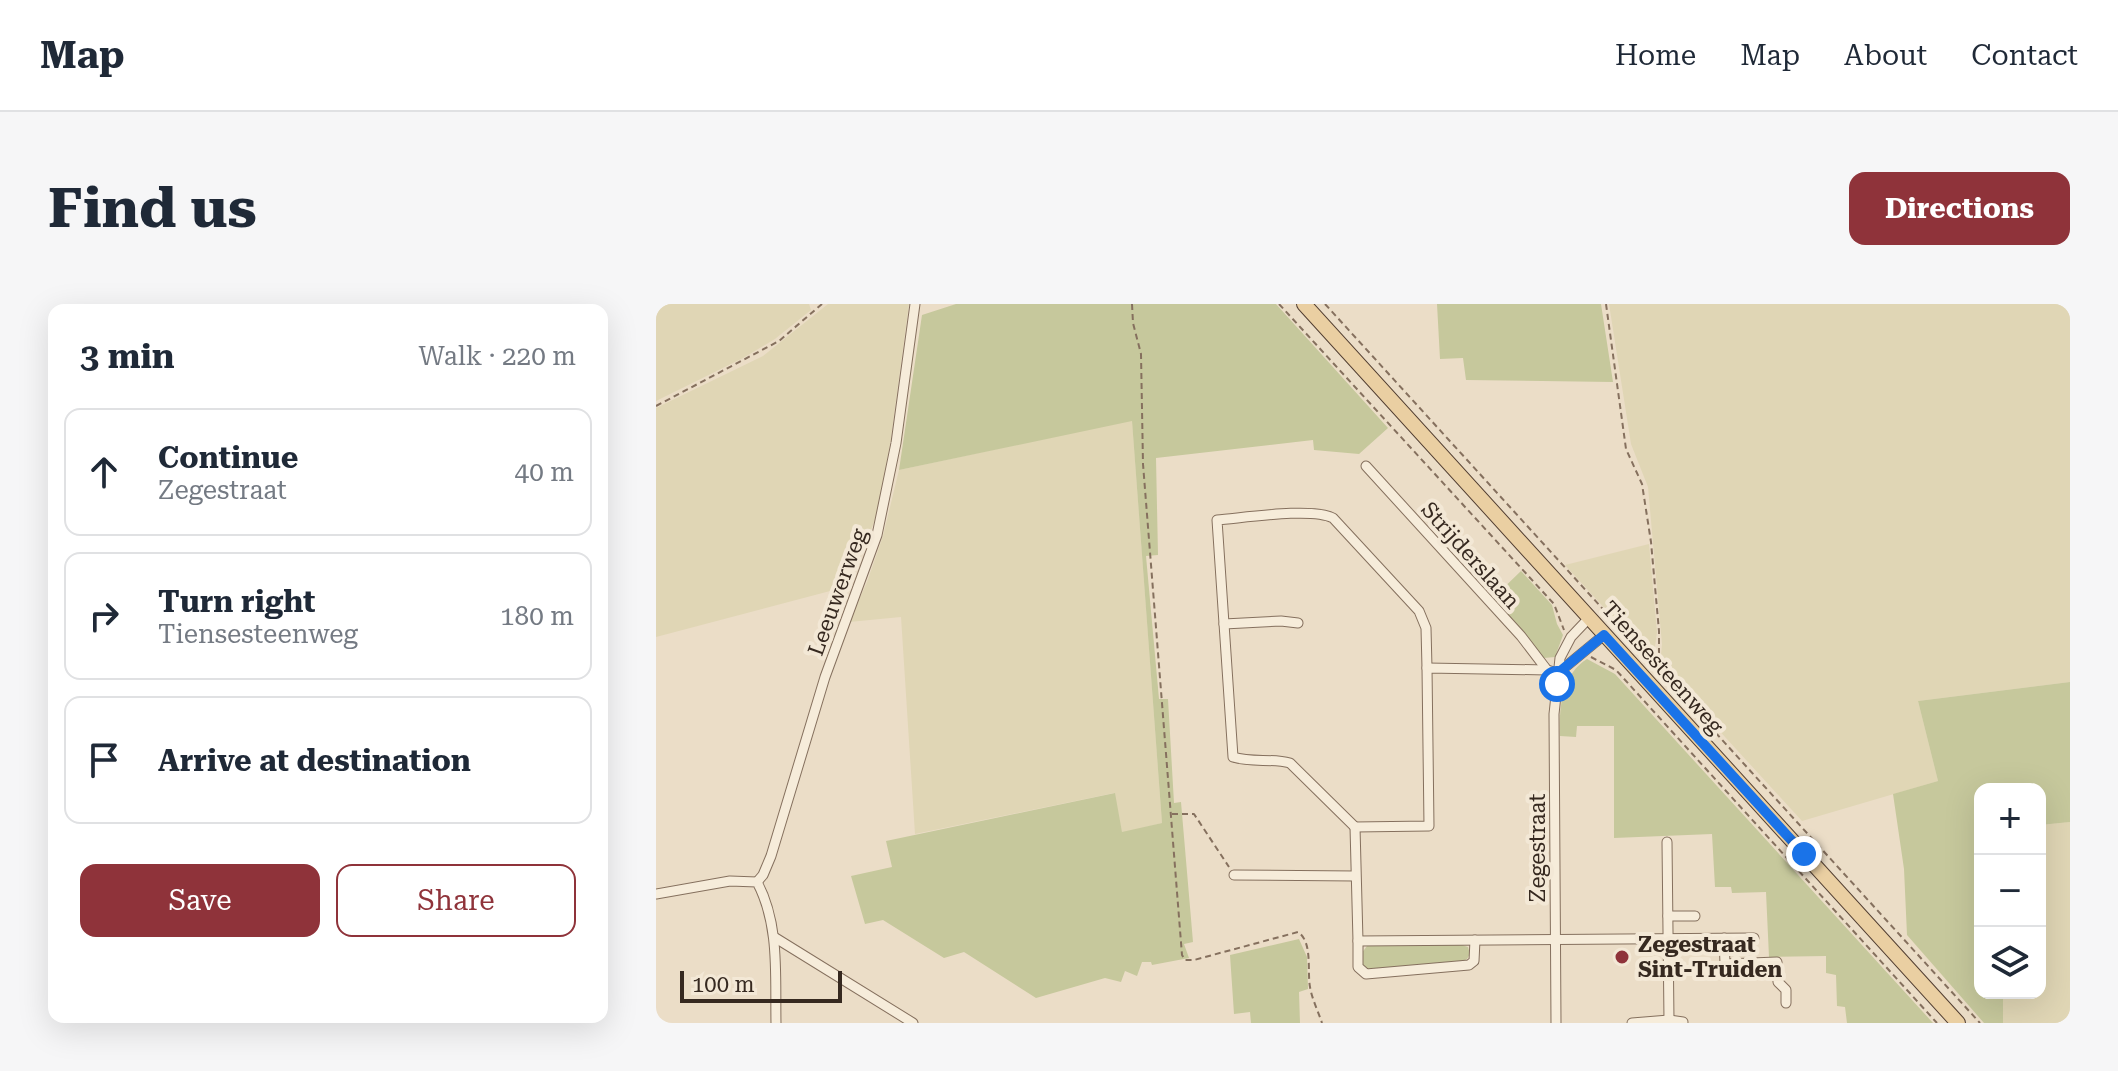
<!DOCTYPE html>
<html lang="en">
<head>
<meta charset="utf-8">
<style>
	body { margin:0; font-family:"Roboto Serif",serif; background:#f6f6f7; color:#1f2937 }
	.controls { position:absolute; right:24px; bottom:24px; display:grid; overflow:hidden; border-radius:16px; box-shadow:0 8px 32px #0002 }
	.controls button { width:72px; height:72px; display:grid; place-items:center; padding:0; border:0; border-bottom:2px solid #e0e1e3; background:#fff; color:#1f2937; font:40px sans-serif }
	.scale { position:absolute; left:24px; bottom:20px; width:162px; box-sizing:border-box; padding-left:8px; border:4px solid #362920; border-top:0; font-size:22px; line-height:28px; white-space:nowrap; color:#362920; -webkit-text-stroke:6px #f3e8d6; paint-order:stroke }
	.stop { position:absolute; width:24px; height:24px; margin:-18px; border:6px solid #1a73e8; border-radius:50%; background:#fff }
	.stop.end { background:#1a73e8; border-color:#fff; box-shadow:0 2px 8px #0008 }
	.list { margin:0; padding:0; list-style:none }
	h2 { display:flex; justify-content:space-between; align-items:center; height:104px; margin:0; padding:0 32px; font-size:34px }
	h2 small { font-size:26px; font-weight:400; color:#747a83 }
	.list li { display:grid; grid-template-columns:52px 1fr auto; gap:24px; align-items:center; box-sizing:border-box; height:128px; margin:0 16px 16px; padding:0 16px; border:2px solid #e0e1e3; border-radius:16px }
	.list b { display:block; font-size:30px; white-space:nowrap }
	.list p { margin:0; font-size:26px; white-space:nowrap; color:#747a83 }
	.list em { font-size:26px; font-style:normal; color:#747a83 }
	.actions { display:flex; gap:16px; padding:24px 32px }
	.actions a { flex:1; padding:18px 0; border:2px solid #8f333a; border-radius:16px; text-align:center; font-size:28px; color:#8f333a }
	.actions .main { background:#8f333a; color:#fff }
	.icon { flex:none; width:44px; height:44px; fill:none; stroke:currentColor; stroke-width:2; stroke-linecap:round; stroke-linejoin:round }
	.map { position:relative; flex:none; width:1414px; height:719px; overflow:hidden; border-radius:16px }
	header { display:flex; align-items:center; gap:48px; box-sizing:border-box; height:112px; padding:0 40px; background:#fff; border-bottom:2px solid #e0e1e3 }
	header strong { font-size:38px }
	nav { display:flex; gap:44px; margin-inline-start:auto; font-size:28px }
	.intro { display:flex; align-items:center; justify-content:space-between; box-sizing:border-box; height:192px; padding:0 48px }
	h1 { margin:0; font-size:56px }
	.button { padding:20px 36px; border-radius:16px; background:#8f333a; color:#fff; font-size:28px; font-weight:700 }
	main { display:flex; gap:48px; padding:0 48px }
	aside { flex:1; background:#fff; border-radius:16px; box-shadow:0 8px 32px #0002 }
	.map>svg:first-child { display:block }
	.farmland { fill:#e0d6b5 }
	.green { fill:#c6c89c }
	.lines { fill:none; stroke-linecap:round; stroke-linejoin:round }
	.street-casing { stroke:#85705e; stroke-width:11 }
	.primary-casing { stroke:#533f32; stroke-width:16 }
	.path { stroke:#85705e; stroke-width:2; stroke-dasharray:6 4; stroke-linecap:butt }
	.street { stroke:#f6ecda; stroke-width:9 }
	.primary { stroke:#eacfa2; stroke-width:14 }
	.route { stroke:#1a73e8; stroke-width:10 }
	.poi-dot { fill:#8f333a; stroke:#f3e8d6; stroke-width:3 }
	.labels { text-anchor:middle; stroke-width:8; stroke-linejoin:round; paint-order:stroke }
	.street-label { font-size:22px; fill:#362920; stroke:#f3e8d6 }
	.poi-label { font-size:22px; font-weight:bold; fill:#362920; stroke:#f3e8d6; text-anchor:start }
</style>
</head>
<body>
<header>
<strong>Map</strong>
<nav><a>Home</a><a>Map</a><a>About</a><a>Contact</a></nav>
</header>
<div class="intro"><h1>Find us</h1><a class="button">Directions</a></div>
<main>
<aside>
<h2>3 min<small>Walk · 220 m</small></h2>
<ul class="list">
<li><svg class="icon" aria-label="ahead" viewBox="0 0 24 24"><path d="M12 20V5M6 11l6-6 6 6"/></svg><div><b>Continue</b><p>Zegestraat</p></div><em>40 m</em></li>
<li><svg class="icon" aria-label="right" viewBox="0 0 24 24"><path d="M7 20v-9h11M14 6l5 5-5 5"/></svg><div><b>Turn right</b><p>Tiensesteenweg</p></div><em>180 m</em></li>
<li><svg class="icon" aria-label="arrive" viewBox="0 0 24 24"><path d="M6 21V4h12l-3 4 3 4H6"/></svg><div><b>Arrive at destination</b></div></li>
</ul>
<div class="actions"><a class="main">Save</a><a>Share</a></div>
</aside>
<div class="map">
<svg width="1414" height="719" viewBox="0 0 1414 719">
	<rect width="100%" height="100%" fill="#ebddc7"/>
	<g class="farmland">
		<path d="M0,0h153l2,6 -36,29 -32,19 -87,43z"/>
		<path d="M172,0h81l-19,141 -14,72 -27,69 -193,51v-229l107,-52z"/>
		<path d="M953,0h461v378l-152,19 20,80 -136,40 -142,-155 2,-22 -14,-157 -17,-43z"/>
		<path d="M476,116l30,403 -40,10 -8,-40 -199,41 -14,-217 -52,5 18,-40 16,-46 16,-66z"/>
		<path d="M993,240l8,88 -4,29 -88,-96z"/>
		<path d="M1414,518v201h-67v-30h37v-168z"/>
	</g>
	<g class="green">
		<path d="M300,0h320l112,124 -29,26 -45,-4 -1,-10 -157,18 2,97 -12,1 13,143h9l6,104 7,-1 12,140 -9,2 5,14 -37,7 -1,-3h-9l-5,14 -12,-5 -4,11 -16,-4 -69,20 -72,-46 -20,6 -61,-38 -18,4 -14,-48 41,-9 -6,-26 229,-48 7,39 40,-9 -30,-402 -233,49 23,-155z"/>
		<path d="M781,0h164l12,78 -147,-2 -3,-22 -23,1z"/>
		<path d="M865,267l31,34 5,19 6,11 -8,22 -11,1 -52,-59z"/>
		<path d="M931,355l28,15 318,349h-86l-2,-16 -8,-1 -1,-31 -10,-2v-17l-57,1 -3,-65 -34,1 -1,-6h-16l-3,-53 -98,4v-112h-37l-1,11 -16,-1c-1,-27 1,-61 27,-77z"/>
		<path d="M1414,378v140l-30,3v-36h-60v204h23v30h-19l-77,-88 -3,-66 -11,-75 45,-13 -20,-80z"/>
		<path d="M643,635l8,18 1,32 -9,3 1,31h-49l-1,-11 -16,2 -4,-59z"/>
		<path d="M803,640l9,3 2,7 -3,5 -6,3 -93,8 -6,-5 -1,-11 6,-8z"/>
	</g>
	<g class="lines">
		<defs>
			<g id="street">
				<path d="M710,162l155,170 26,34"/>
				<path d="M568,320l57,-3 17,2"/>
				<path d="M902,369l46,-38"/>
				<path d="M699,523l-65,-64c-19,-5 -38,0 -57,-6l-16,-237c26,-2 95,-13 116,-2l86,93 7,17 1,40"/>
				<path d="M699,523l3,114 396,-3"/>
				<path d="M699,523l74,-1 -2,-158 120,2 11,3"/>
				<path d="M1011,538l2,178"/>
				<path d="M578,571l121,1"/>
				<path d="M101,578l6,-7 8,-19 54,-179 52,-142 19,-92 19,-139"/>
				<path d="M0,590l74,-13 27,1c23,43 18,94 19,141"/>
				<path d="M1012,612h27"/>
				<path d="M118,633l139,86"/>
				<path d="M1068,634l1,26 52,-2 1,20 8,8v13"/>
				<path d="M702,637v26l8,7 103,-9 5,-4 1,-21"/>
				<path d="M900,719l-2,-309 6,-56 11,-21 18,-19"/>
				<path d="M976,719l37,-3 14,2"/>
			</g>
			<path id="primary" d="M648,0l654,719"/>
		</defs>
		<use href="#street" class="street-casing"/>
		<use href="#primary" class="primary-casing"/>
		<g class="path">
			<path d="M476,0l1,19 8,31 2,110 39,491 3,5h9l104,-28c15,10 9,39 12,55 2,12 8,24 12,36"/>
			<path d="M623,0l275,300 10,26"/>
			<path d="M669,0l655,719"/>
			<path d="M950,0l20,145 16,35 9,58 8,89v28l-3,5"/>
			<path d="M0,102l123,-65 43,-37"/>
			<path d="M935,353l25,13 321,353"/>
			<path d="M516,510h22l35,53"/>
		</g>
		<use href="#street" class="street"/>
		<use href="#primary" class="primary"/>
	</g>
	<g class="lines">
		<path class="route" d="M901,380l1,-11 46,-38 200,219"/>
	</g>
	<circle class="poi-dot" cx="966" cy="653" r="8"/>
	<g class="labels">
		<g class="street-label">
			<text transform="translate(815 251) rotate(48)" y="8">Strijderslaan</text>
			<text transform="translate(181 288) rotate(-70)" y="8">Leeuwerweg</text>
			<text transform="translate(1007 363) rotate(48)" y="8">Tiensesteenweg</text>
			<text transform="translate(881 544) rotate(-90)" y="8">Zegestraat</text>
		</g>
		<g class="poi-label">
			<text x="982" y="648">Zegestraat<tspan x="982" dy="25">Sint-Truiden</tspan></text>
		</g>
	</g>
</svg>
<div class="controls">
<button>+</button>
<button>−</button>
<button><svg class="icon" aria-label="layers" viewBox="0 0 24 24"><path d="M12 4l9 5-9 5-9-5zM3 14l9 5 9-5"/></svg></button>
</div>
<div class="scale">100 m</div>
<div class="stop" style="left:901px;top:380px"></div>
<div class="stop end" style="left:1148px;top:550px"></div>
</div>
</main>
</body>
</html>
